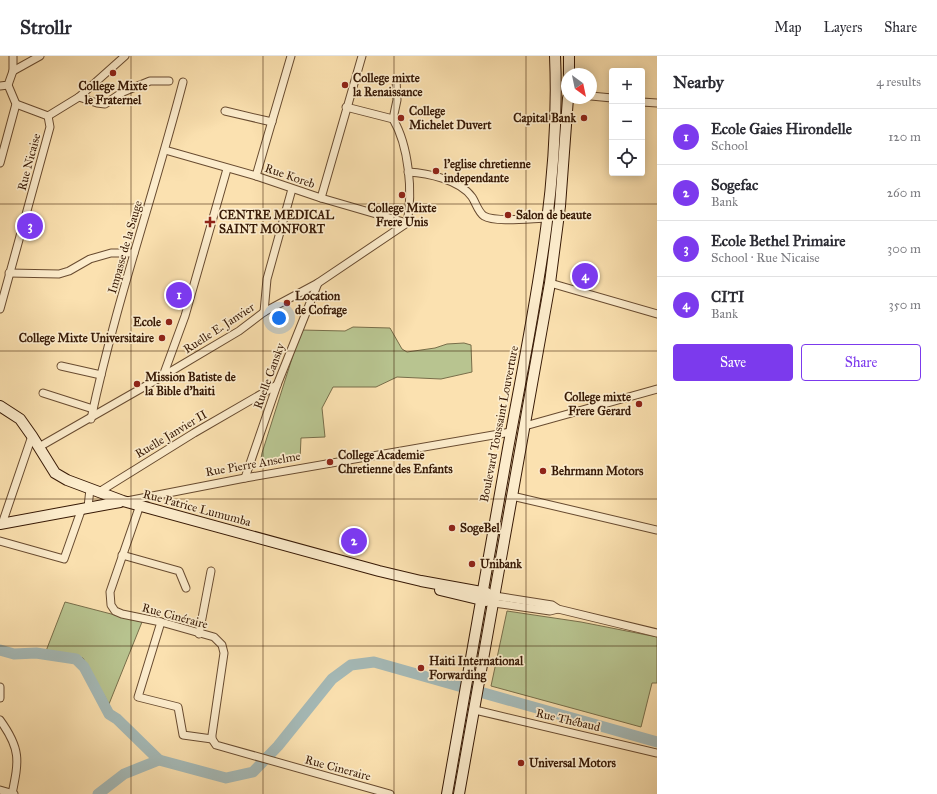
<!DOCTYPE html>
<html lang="en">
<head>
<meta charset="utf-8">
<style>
	body { margin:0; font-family:"IM FELL Great Primer",serif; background:#f2f2f3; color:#2b2b33 }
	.controls { position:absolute; right:12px; top:12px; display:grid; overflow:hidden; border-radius:4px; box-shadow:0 2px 10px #0003 }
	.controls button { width:36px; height:36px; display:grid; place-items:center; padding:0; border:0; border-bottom:1px solid #e1e1e2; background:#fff; color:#2b2b33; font:20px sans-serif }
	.compass { position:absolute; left:561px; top:12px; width:36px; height:36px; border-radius:50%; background:#fff; box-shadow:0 2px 10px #0003; rotate:147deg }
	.you { position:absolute; left:279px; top:262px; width:14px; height:14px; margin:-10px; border:3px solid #fff; border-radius:50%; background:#1a73e8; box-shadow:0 0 0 6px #1a73e833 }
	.badge { display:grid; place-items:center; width:26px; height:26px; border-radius:50%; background:#7c3aed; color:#fff; font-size:13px; font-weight:700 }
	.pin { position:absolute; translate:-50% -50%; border:2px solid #fff; box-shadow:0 1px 4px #0006 }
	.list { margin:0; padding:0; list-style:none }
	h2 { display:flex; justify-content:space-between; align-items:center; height:52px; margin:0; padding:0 16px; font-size:17px }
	h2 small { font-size:13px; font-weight:400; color:#7c7c81 }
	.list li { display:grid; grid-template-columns:26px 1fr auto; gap:12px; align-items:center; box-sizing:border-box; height:56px; padding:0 16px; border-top:1px solid #e1e1e2 }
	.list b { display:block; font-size:15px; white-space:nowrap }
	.list p { margin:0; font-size:13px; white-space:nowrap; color:#7c7c81 }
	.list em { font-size:13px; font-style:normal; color:#7c7c81 }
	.actions { display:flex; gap:8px; padding:12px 16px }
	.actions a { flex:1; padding:9px 0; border:1px solid #7c3aed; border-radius:4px; text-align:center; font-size:14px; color:#7c3aed }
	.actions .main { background:#7c3aed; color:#fff }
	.icon { flex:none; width:22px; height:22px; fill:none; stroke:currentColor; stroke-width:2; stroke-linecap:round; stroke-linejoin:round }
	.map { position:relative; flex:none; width:657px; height:738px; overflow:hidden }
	header { display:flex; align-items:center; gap:24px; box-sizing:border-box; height:56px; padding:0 20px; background:#fff; border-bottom:1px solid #e1e1e2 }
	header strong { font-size:19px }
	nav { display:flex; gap:22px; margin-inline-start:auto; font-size:14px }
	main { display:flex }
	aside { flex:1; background:#fff }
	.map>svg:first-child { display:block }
	.green { fill:#b8c490; stroke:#786e4a }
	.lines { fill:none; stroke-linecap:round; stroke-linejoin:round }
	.river { stroke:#a5bab8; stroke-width:11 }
	.street-casing { stroke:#684b30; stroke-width:9 }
	.secondary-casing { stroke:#371905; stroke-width:12 }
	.street { stroke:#fceccc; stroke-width:7 }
	.secondary { stroke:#fceccc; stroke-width:10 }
	.grid { fill:none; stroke:#371905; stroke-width:1; stroke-opacity:0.55 }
	.poi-dot { fill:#8f2418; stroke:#fceccc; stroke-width:1.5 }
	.labels { text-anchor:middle; stroke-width:3.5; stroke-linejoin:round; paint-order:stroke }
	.poi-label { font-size:12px; font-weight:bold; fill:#371905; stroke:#fceccc; text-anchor:start }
	.street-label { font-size:12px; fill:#371905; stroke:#fceccc }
</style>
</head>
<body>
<header>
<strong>Strollr</strong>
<nav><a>Map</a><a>Layers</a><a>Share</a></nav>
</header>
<main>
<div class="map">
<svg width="657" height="738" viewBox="0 0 657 738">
	<rect width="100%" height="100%" fill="#fbe1b0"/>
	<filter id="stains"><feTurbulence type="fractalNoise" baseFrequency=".005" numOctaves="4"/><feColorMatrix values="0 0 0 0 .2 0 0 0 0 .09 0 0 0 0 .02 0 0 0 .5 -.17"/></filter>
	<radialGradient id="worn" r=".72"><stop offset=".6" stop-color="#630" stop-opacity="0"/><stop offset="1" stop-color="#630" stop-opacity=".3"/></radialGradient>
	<g class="green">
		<path d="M353,271l37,1 12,21 5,3 28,-4 12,-4 17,-1 7,2 1,27 -31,7 -44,-2 -21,10h-43l-11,21 3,29 -24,1 -1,22 -40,4 2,-11 39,-123 44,1z"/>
		<path d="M65,546l77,20 -33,82 -26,-46 -37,-7z"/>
		<path d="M507,555l74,11 76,15v46h-5l-11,44 -150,-41z"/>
	</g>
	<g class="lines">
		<g class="river">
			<path d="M0,594l14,4 22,-1 40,6 8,8 25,47 8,5 42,41"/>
			<path d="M98,738l26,-20 35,-14 67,18 27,-6 25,-26 54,-67 19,-14 23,-3 283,80"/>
		</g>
		<defs>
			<g id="street">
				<path d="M13,15v-15"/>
				<path d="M0,30l8,-1 5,-14 27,-15"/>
				<path d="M591,40l21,2"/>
				<path d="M79,41l18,6 8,1 18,-12 27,-11h19"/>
				<path d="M642,46l15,1"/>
				<path d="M16,48l32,12"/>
				<path d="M346,51l47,12c16,27 20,73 14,104"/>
				<path d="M225,55l47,11"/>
				<path d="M393,63l4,-19 -1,-21"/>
				<path d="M165,94l91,26 65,22 86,25"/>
				<path d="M0,107l16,-59 -8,-19"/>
				<path d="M408,116c20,1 52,8 64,25 4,6 6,15 12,19 11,7 50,2 64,2"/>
				<path d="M256,120l35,-120"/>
				<path d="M321,142l41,-142"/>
				<path d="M9,217l50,1 10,-3 21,-12 21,-6h23"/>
				<path d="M550,227l107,31"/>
				<path d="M0,253l50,-182 -2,-11 31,-19 46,-41"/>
				<path d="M264,256l3,-33 25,-90"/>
				<path d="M61,310l40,9"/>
				<path d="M163,320l22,-60 42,-147"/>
				<path d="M43,337l50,16"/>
				<path d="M91,363c24,-114 63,-225 92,-337"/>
				<path d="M525,370l132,-37"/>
				<path d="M39,391l124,-71 76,-45 25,-19 54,-29 89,-60"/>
				<path d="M245,422l32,-93 41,-102"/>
				<path d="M99,436l95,-59 83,-48"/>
				<path d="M512,440l145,34"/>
				<path d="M127,445l118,-23 266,-46"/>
				<path d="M140,449l-30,87 1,13 4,6 7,3 39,8 53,15 8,8 2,8 -12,82v4l4,6 174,49"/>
				<path d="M88,451l2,-18"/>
				<path d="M2,468l30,-88"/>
				<path d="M0,485l64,18 18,-51"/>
				<path d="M122,499l57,16 7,17"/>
				<path d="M495,540l57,9 6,4 99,24"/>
				<path d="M494,547l56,8 8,-2"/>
				<path d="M161,566l-23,75 40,10 5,28 29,4"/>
				<path d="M199,578l12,-63"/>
				<path d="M0,631v11"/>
				<path d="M475,654l182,43"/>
				<path d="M0,664c21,29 19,40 12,74"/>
				<path d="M0,734l14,4"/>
			</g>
			<g id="secondary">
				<path d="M569,18v-18"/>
				<path d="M0,350l20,13 12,17 23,37 12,7 56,21 256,70 42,10 66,12"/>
				<path d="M0,468l120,-22"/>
				<path d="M440,534l46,11"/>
				<path d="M447,738c21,-113 39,-227 60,-340 24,-132 54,-263 48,-398"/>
				<path d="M459,738l91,-511 10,-77 8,-108"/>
			</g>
		</defs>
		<use href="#street" class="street-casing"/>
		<use href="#secondary" class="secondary-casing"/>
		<use href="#street" class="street"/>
		<use href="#secondary" class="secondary"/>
	</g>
	<path class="grid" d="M131,0v738M263,0v738M394,0v738M526,0v738M0,148h657M0,295h657M0,443h657M0,590h657"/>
	<g class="poi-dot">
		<circle cx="113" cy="17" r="4"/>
		<circle cx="345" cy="29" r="4"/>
		<circle cx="401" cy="62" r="4"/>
		<circle cx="584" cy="62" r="4"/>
		<circle cx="436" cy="115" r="4"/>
		<circle cx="402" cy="139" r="4"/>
		<circle cx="508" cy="159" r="4"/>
		<path d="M208 160h4v4h4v4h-4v4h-4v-4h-4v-4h4z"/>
		<circle cx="287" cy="247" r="4"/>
		<circle cx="169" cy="266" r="4"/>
		<circle cx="162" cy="282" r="4"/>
		<circle cx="137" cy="328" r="4"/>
		<circle cx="639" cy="348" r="4"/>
		<circle cx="330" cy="406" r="4"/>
		<circle cx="543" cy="415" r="4"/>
		<circle cx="452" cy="472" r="4"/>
		<circle cx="472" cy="508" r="4"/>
		<circle cx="421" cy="612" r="4"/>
		<circle cx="521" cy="707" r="4"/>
	</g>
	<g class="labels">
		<g class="poi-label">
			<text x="353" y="26">College mixte<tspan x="353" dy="14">la Renaissance</tspan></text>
			<text x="113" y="34" text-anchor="middle">College Mixte<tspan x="113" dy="14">le Fraternel</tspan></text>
			<text x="409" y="59">College<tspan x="409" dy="14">Michelet Duvert</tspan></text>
			<text x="576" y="66" text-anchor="end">Capital Bank</text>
			<text x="444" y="112">l'eglise chretienne<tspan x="444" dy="14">independante</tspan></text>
			<text x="402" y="156" text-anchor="middle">College Mixte<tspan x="402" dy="14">Frere Unis</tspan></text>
			<text x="219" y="163">CENTRE MEDICAL<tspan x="219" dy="14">SAINT MONFORT</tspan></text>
			<text x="516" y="163">Salon de beaute</text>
			<text x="295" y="244">Location<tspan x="295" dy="14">de Cofrage</tspan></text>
			<text x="161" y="270" text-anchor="end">Ecole</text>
			<text x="154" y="286" text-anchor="end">College Mixte Universitaire</text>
			<text x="145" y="325">Mission Batiste de<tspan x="145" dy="14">la Bible d'haiti</tspan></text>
			<text x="631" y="345" text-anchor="end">College mixte<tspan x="631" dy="14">Frere Gerard</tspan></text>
			<text x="338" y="403">College Academie<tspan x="338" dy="14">Chretienne des Enfants</tspan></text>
			<text x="551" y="419">Behrmann Motors</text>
			<text x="460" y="476">SogeBel</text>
			<text x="480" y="512">Unibank</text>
			<text x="429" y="609">Haiti International<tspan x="429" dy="14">Forwarding</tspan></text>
			<text x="529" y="711">Universal Motors</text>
		</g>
		<g class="street-label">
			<text transform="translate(29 106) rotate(-75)" y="4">Rue Nicaise</text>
			<text transform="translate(290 120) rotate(19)" y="4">Rue Koreb</text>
			<text transform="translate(125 191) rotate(-74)" y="4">Impasse de la Sauge</text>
			<text transform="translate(219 272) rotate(-33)" y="4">Ruelle E. Janvier</text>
			<text transform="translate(269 320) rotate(-70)" y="4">Ruelle Cansky</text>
			<text transform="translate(499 368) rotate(-79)" y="4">Boulevard Toussaint Louverture</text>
			<text transform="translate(171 378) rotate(-31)" y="4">Ruelle Janvier II</text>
			<text transform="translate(253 408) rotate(-10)" y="4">Rue Pierre Anselme</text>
			<text transform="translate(197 452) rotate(15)" y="4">Rue Patrice Lumumba</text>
			<text transform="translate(175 560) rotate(15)" y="4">Rue Cinéraire</text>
			<text transform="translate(568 664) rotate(13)" y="4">Rue Thébaud</text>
			<text transform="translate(338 712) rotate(15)" y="4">Rue Cineraire</text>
		</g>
	</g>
	<rect width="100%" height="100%" filter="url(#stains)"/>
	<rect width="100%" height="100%" fill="url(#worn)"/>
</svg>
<div class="controls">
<button>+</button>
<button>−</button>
<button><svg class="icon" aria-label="locate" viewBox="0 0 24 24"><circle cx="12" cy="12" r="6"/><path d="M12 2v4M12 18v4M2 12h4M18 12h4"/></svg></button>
</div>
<svg class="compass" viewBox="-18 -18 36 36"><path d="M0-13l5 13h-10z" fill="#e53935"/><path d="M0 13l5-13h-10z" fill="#7c7c81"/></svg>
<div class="you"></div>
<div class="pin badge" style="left:179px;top:239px">1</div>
<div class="pin badge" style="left:354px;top:485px">2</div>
<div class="pin badge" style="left:30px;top:170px">3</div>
<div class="pin badge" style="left:585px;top:220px">4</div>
</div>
<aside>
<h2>Nearby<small>4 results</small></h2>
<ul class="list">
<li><span class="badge">1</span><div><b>Ecole Gaies Hirondelle</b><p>School</p></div><em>120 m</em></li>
<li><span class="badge">2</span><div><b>Sogefac</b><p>Bank</p></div><em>260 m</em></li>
<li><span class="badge">3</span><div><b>Ecole Bethel Primaire</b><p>School · Rue Nicaise</p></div><em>300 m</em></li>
<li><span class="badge">4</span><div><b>CITI</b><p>Bank</p></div><em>350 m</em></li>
</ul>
<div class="actions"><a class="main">Save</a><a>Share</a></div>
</aside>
</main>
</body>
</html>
